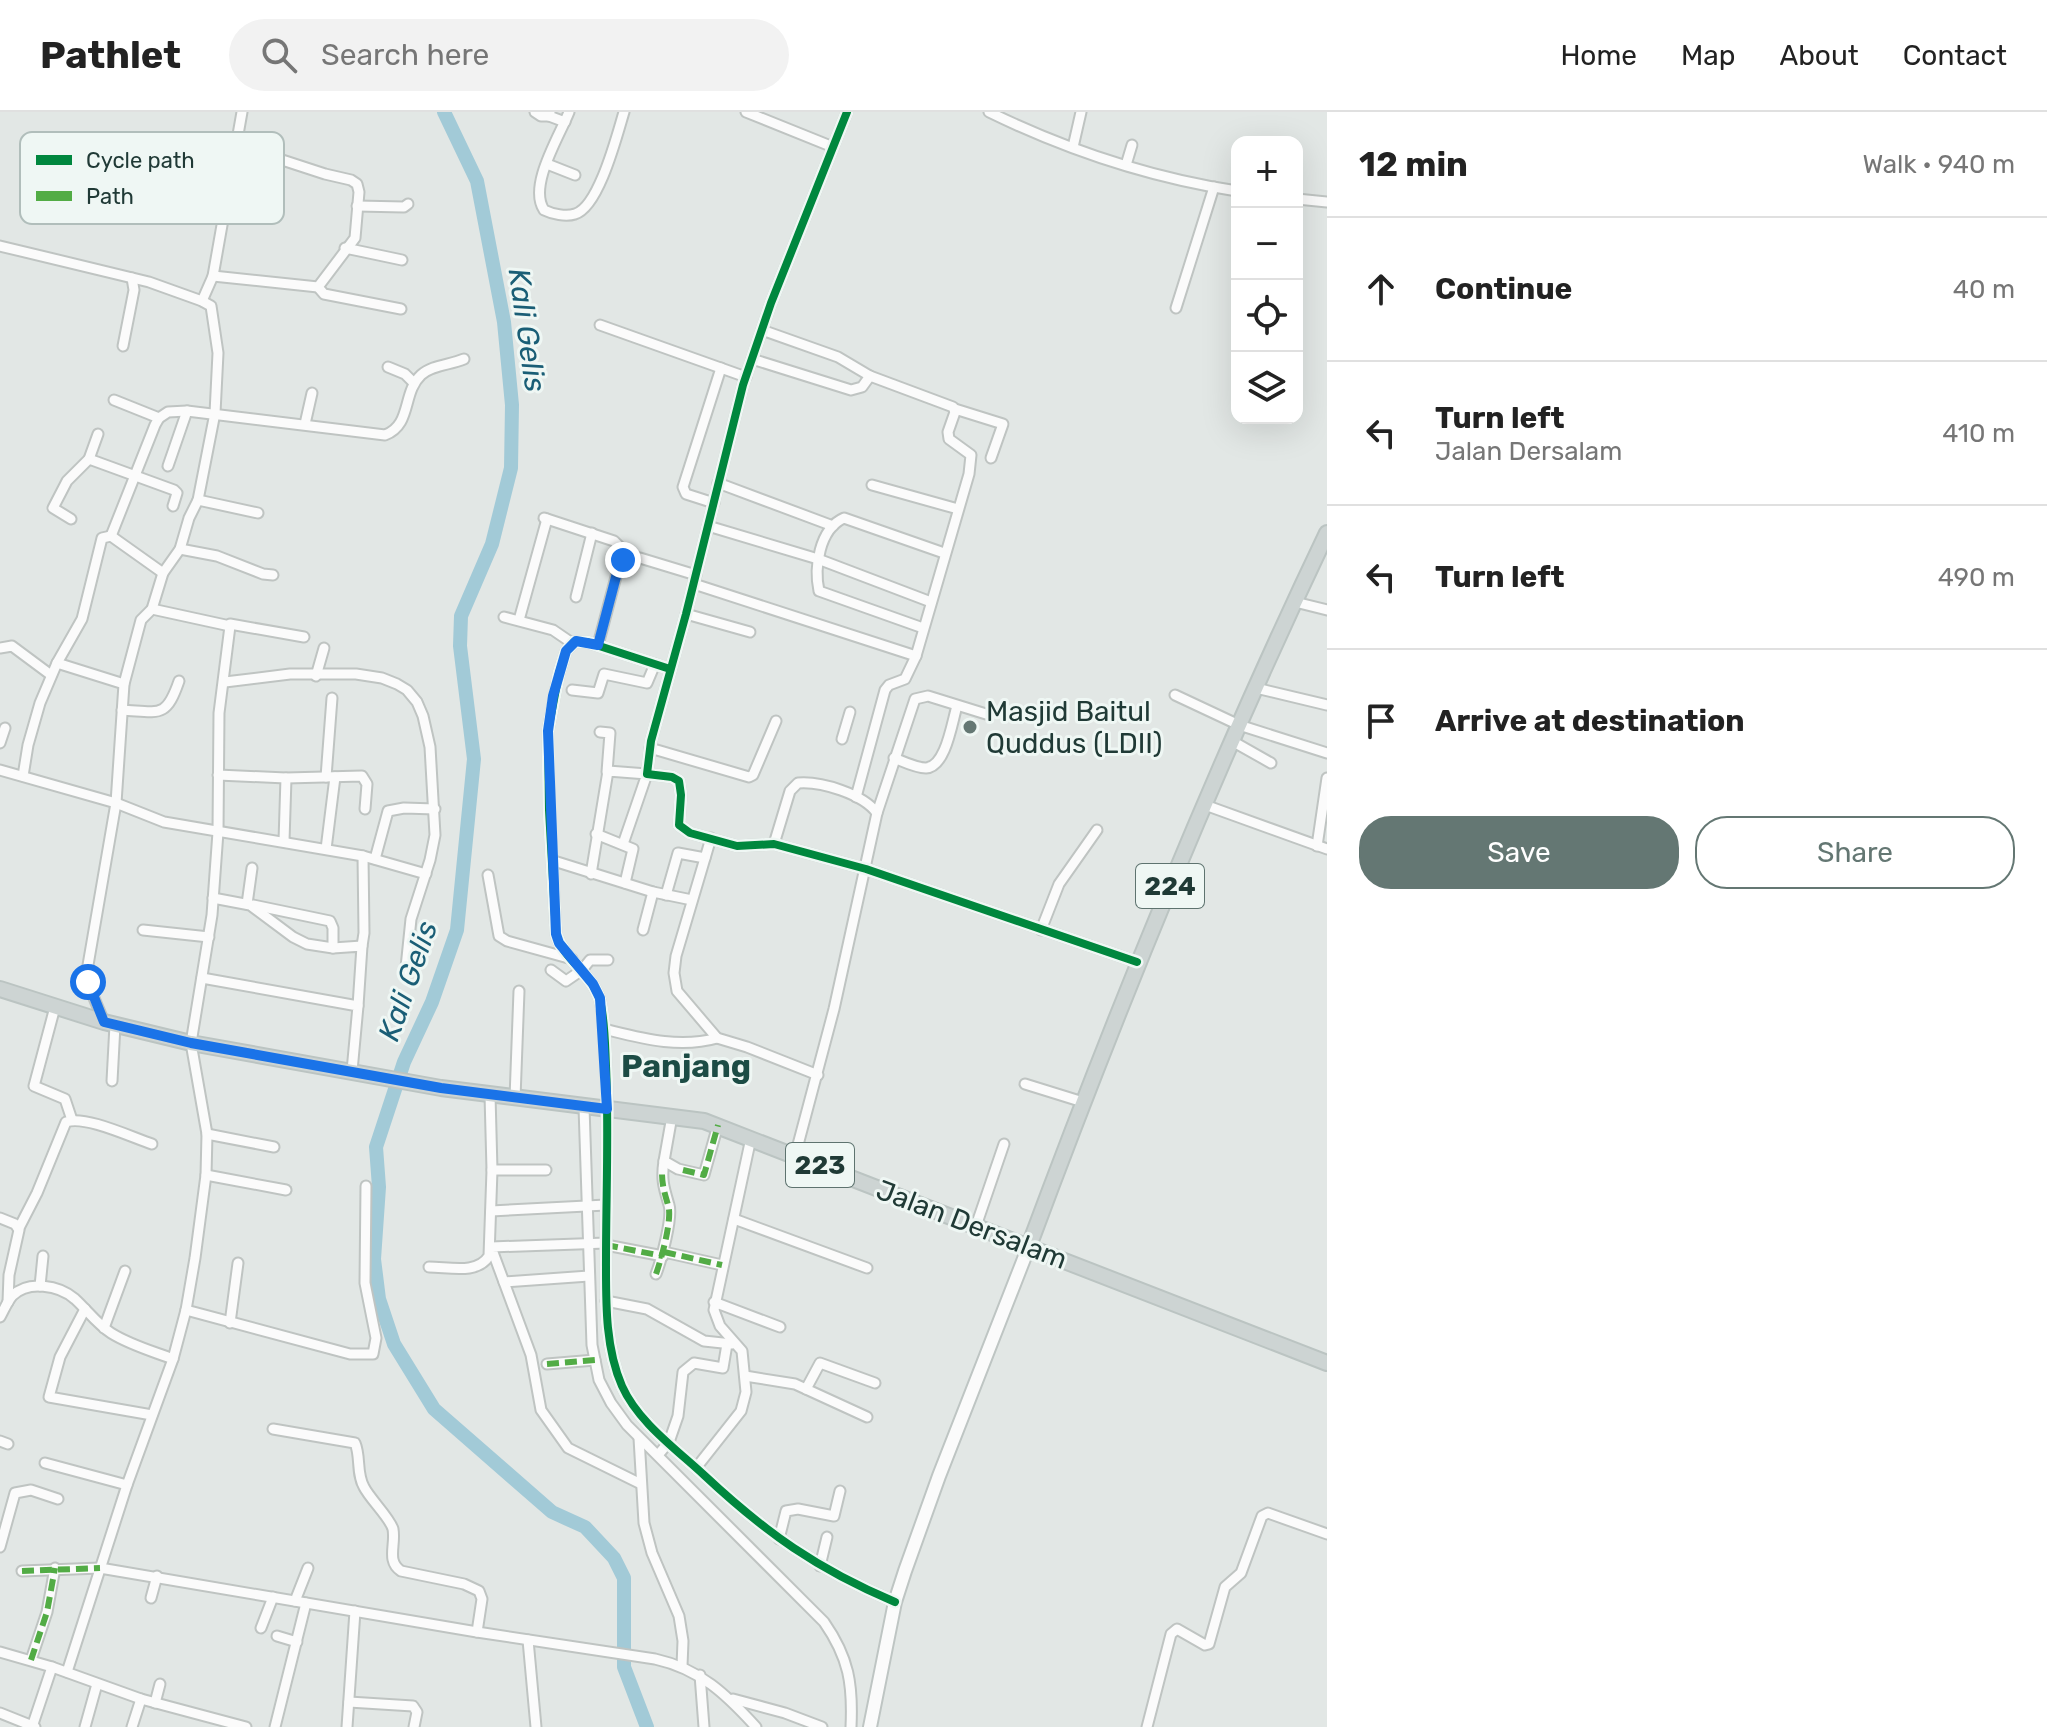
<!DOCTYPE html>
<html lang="en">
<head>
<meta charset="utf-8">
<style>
	body { margin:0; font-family:Rubik,sans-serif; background:#f2f2f2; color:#222 }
	.controls { position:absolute; right:24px; top:24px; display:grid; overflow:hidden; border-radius:16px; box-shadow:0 8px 32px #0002 }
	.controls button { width:72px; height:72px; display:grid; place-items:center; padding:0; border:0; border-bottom:2px solid #e0e0e0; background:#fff; color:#222; font:40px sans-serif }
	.stop { position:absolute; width:24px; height:24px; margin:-18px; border:6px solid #1a73e8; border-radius:50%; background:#fff }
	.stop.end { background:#1a73e8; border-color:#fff; box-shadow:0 2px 8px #0008 }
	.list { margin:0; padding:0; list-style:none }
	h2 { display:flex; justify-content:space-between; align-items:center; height:104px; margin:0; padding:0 32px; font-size:34px }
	h2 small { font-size:26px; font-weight:400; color:#767676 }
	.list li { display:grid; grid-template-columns:52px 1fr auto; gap:24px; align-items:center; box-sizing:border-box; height:144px; padding:0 32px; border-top:2px solid #e0e0e0 }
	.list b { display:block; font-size:30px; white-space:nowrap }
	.list p { margin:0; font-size:26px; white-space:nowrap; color:#767676 }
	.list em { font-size:26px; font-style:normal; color:#767676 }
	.actions { display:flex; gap:16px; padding:24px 32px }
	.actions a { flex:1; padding:18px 0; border:2px solid #647773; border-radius:32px; text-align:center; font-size:28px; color:#647773 }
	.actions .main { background:#647773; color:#fff }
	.icon { flex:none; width:44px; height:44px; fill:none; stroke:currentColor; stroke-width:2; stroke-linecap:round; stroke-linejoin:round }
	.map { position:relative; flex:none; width:1327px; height:1615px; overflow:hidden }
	header { display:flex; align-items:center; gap:48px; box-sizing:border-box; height:112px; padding:0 40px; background:#fff; border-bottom:2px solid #e0e0e0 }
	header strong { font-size:38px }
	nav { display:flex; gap:44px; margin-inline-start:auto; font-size:28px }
	.search { width:560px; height:72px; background:#f2f2f2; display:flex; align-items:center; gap:20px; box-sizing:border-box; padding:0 28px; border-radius:44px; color:#767676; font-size:30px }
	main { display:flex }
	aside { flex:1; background:#fff }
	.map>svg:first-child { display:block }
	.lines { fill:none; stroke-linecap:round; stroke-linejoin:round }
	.river { stroke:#a2cad7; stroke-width:14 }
	.minor-casing { stroke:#bfc4c2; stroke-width:13 }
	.secondary-casing { stroke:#bec5c3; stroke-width:16 }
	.primary-casing { stroke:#bbc4c2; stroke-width:18 }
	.minor { stroke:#fbfbfb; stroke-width:9 }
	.secondary { stroke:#fbfbfb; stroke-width:12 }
	.primary { stroke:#cdd4d3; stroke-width:14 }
	.quiet { stroke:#52ac45; stroke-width:6; stroke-dasharray:12 6; stroke-linecap:butt }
	.cycleway-casing { stroke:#eff7f4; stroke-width:13 }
	.cycleway { stroke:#00873e; stroke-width:8 }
	.route { stroke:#1a73e8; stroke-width:10 }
	.poi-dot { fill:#647773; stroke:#eff7f4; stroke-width:3 }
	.labels { text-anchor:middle; stroke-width:6; stroke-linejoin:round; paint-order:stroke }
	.shield { fill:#eff7f4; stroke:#5e736f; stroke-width:2 }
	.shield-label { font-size:26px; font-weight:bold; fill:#203a36 }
	.poi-label { font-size:28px; fill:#203a36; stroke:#eff7f4; text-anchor:start }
	.street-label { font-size:28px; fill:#203a36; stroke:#eff7f4 }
	.water-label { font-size:30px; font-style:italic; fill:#1a5e76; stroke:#eff7f4 }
	.quarter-label { font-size:32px; font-weight:bold; fill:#1c4c45; stroke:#eff7f4 }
	.key { fill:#eff7f4; stroke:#b1bebb; stroke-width:2 }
	.key-label { font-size:22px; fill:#203a36 }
</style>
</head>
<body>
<header>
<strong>Pathlet</strong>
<div class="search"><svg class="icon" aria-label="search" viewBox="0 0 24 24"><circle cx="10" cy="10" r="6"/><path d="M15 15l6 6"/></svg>Search here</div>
<nav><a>Home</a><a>Map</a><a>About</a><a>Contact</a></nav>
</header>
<main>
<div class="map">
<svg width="1327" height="1615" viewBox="0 0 1327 1615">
	<rect width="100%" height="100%" fill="#e2e7e5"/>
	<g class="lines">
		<path class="river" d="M444,0l33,69 27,141 8,83 -1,63 -19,76 -31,72 -1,30 14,113 -17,171 -25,72 -28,60 -28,85 3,40 -5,72 5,40 15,45 40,65 118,103 33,15 29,31 10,20v89l23,60"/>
		<defs>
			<g id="minor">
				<path d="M535,0l6,4h8"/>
				<path d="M550,0l-1,4 16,6"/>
				<path d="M569,0c-10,25 -41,74 -25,98 8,4 22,7 31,4 24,-7 42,-79 49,-102"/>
				<path d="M746,0l87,35"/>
				<path d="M847,0l-76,191 -28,82 -57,229 -35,127 -4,33 25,3 7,4 2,14 -2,30 11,8 47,13 37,-2 92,25 271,93"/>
				<path d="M989,0c78,38 163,66 248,79"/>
				<path d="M1073,35l8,-35"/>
				<path d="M235,40l38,5 52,17 26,6 6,4 2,8 -4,46 -37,49 6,7 77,15"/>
				<path d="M547,52l28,11"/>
				<path d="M1126,53l6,-20"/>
				<path d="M1297,87l30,3"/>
				<path d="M357,94l47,1 4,-3"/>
				<path d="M0,134l149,36 53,19 9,5 7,47 -3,60 -17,87 -9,18 -9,31 -17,24 -11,36 -11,11 -17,64 -8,119 -28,162 1,21 15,36"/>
				<path d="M345,136l57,12"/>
				<path d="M213,164l105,11"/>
				<path d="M202,189l11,-25 29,-164"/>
				<path d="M1176,196l38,-121"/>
				<path d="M600,213l146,52"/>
				<path d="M762,218l76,27 32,19 83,31 2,5 -7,20 1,7 22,16 -2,19 -53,182 -11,23 -16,6 -4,5 -29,107"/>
				<path d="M123,234l11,-56 -2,-12"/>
				<path d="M752,247l99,31 11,-3 8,-11"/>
				<path d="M388,255l17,7 9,9"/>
				<path d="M114,288l45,18"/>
				<path d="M955,297l48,15 -12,34"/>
				<path d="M305,312l7,-31"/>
				<path d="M89,347l85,31 3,3 -4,13"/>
				<path d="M168,354l19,-55"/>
				<path d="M718,371l115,43"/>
				<path d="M872,373l86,24"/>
				<path d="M198,388l60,13"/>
				<path d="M714,391l-28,-9 -3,-7 38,-119"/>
				<path d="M544,406l70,23 7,7 2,12"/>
				<path d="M71,407l-18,-11 14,-27 22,-22 9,-25"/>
				<path d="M708,414l110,33 113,43"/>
				<path d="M111,424l44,-111 4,-7 9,-6 19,-1 198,24c27,-10 17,-42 36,-60 11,-10 29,-10 43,-16"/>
				<path d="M180,437l37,7 46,18 10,1"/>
				<path d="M694,472l222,72"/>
				<path d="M576,485l16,-64"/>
				<path d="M1295,490l32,8"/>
				<path d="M686,502l64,18"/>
				<path d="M504,505l49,13 19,13"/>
				<path d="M519,508l28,-101"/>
				<path d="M230,512l74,13"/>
				<path d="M923,516l-104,-37c-5,-23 0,-62 25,-73l100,35"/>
				<path d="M598,533l19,-72 7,-15h16l56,17"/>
				<path d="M0,536l12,-2 39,29"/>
				<path d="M57,551l67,21"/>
				<path d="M670,557l-83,-27h-13l-8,9 -7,22 -11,58 1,79 7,124c8,28 40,41 45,71 4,20 4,40 5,61 3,64 0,129 0,194 0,42 -1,87 16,126 16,36 54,63 82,89 62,58 113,94 191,127"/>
				<path d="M316,564l8,-28"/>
				<path d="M225,570l65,-8h66l26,4 15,6 10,6 10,12 6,14 7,31 5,88 -5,25 -19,59 -6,58"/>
				<path d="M1256,576l71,17"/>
				<path d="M572,578l26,3 6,-19 43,9 8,-19"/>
				<path d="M1175,583l64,30 88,28"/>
				<path d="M122,598c37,2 44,9 57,-29"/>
				<path d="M600,620l10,1 -3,39"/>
				<path d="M842,627l8,-27"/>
				<path d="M1232,629l39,22"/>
				<path d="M0,631l5,-15"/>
				<path d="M650,636l99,29 4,-2 23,-54"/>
				<path d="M894,646c10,4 22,10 32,10 20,-1 26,-46 31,-62"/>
				<path d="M0,658l116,33 48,19 199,34 63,18"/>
				<path d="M218,663l68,3 76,-2 5,8 -2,25"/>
				<path d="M23,664l5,-31 12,-42 17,-40 25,-44 20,-81 9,-2 52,37"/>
				<path d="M326,665l6,-79"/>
				<path d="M1205,693l122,44"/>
				<path d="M877,701l38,-114 13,-3 58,18"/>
				<path d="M596,722l37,15 -8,34"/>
				<path d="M711,726l-35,118 -2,17 3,18 40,47 30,9 71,28"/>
				<path d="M284,729l2,-63"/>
				<path d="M774,732l16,-53 8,-8c23,-2 65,11 79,30l-43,196 -39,147"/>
				<path d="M1317,734l10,-68"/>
				<path d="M326,737l9,-72"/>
				<path d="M375,747l13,-48 16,-3 31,1"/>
				<path d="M554,749l99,31 39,8"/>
				<path d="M591,762l17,-103 39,3 -24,70"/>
				<path d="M488,763l11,61 8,5 65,18"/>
				<path d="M666,783l12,-42 27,5"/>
				<path d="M213,786l37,7 43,32 14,7 26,4 29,-2 -4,60"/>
				<path d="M247,792l5,-36"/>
				<path d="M253,793l77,16 3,7v20"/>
				<path d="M143,818l66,7"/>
				<path d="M643,818l10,-38"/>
				<path d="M1041,818l18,-46 38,-54"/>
				<path d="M362,834l2,-13 -1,-77"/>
				<path d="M551,858l15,11 16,-11 8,-10h18"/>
				<path d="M202,866l156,28 -6,65"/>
				<path d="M55,895l-21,79 31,13 7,21"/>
				<path d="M604,917c37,9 75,20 113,9"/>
				<path d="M112,969l3,-56"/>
				<path d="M1025,972l58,18"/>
				<path d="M515,986l4,-107"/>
				<path d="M584,995l8,238 7,35 12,23 16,22 197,197c25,36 29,62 27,105"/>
				<path d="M672,1004l-8,45 14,8 26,6 14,-50"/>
				<path d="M207,1022l67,13"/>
				<path d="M492,1058h54"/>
				<path d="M206,1063l80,15"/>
				<path d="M491,1099l115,-6"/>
				<path d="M0,1106l15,6 4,6 -10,45 -1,27"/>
				<path d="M734,1107l133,49"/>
				<path d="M976,1114l28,-82"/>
				<path d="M19,1116l18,-35 29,-71c19,-7 65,15 86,22"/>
				<path d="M606,1131l-115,4 40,108 10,55 27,38 73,36"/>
				<path d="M606,1133l57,11"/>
				<path d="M664,1140l58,13"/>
				<path d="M429,1155c20,0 48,8 60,-11l3,-86 -2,-75"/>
				<path d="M656,1162c5,-13 17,-57 13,-69 -5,-17 -8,-25 -5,-44"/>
				<path d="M504,1170l85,-6"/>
				<path d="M40,1174l3,-30"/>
				<path d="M606,1189l41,8 57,32 28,3"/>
				<path d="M714,1190l66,25"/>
				<path d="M85,1197l-25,48 -11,40 103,18"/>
				<path d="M186,1198l164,44h23l3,-16 -11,-55 1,-97"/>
				<path d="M0,1205c4,-7 7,-15 12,-21 16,-16 47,-11 63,3 12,11 22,25 36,34 19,12 41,18 62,26"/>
				<path d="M230,1211l8,-60"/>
				<path d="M104,1216l21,-57"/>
				<path d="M547,1252l48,-4"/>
				<path d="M745,1264l50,8 72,33"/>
				<path d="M806,1277l14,-26 55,20"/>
				<path d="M273,1317l82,14c6,14 1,30 9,44 6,12 26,31 29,42 3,16 -7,32 8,42l63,13 15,7 3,8 -5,33"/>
				<path d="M639,1326l5,85 8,30 27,63 4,25 -1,25"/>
				<path d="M0,1329l8,3"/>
				<path d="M658,1343l11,-13 9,-26 5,-44 11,-9 29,5 4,-24"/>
				<path d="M45,1351l82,22"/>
				<path d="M696,1356l45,-57 5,-19 -4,-41 -22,-25 -6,-16 37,-172"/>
				<path d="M779,1427l7,-28 12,-2 36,7 6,-25"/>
				<path d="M0,1435l15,-54 16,-3 27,9"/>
				<path d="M820,1454l7,-29"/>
				<path d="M22,1459l78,-3 377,64 178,27c45,10 71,35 101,68"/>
				<path d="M151,1486l6,-22"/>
				<path d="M295,1489l13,-33"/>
				<path d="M261,1516l12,-31"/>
				<path d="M277,1524l20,6"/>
				<path d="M528,1528l8,87"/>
				<path d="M0,1540l52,15 89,32 105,28"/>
				<path d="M31,1548l16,-48 8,-44"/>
				<path d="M67,1560l60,-187 46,-126 13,-49 9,-52 11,-83 1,-41 -16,-91 21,-128 6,-83 1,-119 11,-87 -78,-17"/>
				<path d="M700,1563l4,52"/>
				<path d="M733,1587l52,14 37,14"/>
				<path d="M349,1590l64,4 4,6 -3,15"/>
				<path d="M155,1591l5,-19"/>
				<path d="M0,1601l35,14"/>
				<path d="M33,1612l19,-57"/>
				<path d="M85,1615l12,-43"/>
				<path d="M132,1615l9,-28"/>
				<path d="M275,1615l31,-124"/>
				<path d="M347,1615l8,-116"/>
				<path d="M1147,1615l24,-93 6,-5 28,16 4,-1 16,-57 16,-14 21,-57 6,-3 59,21"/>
			</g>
			<path id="secondary" d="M870,1615l25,-125 10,-31 34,-95 90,-230"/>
			<g id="primary">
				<path d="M0,877l104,33 87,21 250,45 263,33 623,242"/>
				<path d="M1029,1134c90,-242 187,-481 298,-713"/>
			</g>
		</defs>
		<use href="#minor" class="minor-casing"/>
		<use href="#secondary" class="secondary-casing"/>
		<use href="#primary" class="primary-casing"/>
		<use href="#minor" class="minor"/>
		<use href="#secondary" class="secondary"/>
		<use href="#primary" class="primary"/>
		<g class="quiet">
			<path d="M683,1058l21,5 14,-50"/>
			<path d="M606,1133l57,11"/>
			<path d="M664,1140l58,13"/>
			<path d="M656,1162c5,-14 17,-56 12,-69 -3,-11 -6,-19 -6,-32"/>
			<path d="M547,1252l48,-4"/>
			<path d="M22,1459l78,-3"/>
			<path d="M31,1548l16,-48 8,-44"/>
		</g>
		<defs>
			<g id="cycleway">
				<path d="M847,0l-76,191 -28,82 -57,229 -35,127 -4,33 25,3 7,4 2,14 -2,30 11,8 47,13 37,-2 92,25 271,93"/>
				<path d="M670,557l-83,-27h-13l-8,9 -7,22 -11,58 1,79 7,124c8,28 40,41 45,71 4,20 4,40 5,61 3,64 0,129 0,194 0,42 -1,87 16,126 16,36 54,63 82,89 62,58 113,94 191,127"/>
			</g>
		</defs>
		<use href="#cycleway" class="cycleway-casing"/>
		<use href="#cycleway" class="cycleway"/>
	</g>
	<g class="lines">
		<path class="route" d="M88,870l16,40 87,21 250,45 166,21 -7,-111 -7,-14 -34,-41 -3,-9 -8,-203 5,-35 13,-45 10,-10 22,4 19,-72 6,-13"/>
	</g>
	<circle class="poi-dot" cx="970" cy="615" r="8"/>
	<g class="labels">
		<g class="shield">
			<rect x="1136" y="752" width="68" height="44" rx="6"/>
			<rect x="786" y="1031" width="68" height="44" rx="6"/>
		</g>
		<g class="shield-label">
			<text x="1170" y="783">224</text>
			<text x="820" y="1062">223</text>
		</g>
		<g class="poi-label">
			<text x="986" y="609">Masjid Baitul<tspan x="986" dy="32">Quddus (LDII)</tspan></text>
		</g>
		<g class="street-label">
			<text transform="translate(972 1112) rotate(21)" y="10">Jalan Dersalam</text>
		</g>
		<g class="water-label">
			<text transform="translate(527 218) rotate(82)" y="10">Kali Gelis</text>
			<text transform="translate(408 869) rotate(-71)" y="10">Kali Gelis</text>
		</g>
		<g class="quarter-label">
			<text x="686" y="965">Panjang</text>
		</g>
	</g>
	<rect x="20" y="20" width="264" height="92" rx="12" class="key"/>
	<rect x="36" y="43" width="36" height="10" fill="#00873e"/>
	<rect x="36" y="79" width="36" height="10" fill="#52ac45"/>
	<g class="key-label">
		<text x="86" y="56">Cycle path</text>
		<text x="86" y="92">Path</text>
	</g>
</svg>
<div class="controls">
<button>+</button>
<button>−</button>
<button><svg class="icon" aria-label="locate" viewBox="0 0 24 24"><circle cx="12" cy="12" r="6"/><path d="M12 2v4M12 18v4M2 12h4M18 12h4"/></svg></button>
<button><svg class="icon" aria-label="layers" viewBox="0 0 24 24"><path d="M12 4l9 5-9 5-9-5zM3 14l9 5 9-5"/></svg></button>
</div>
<div class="stop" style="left:88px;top:870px"></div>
<div class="stop end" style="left:623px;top:448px"></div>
</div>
<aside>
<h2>12 min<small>Walk · 940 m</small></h2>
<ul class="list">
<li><svg class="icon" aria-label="ahead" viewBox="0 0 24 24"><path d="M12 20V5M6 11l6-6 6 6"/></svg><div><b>Continue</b></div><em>40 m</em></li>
<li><svg class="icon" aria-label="left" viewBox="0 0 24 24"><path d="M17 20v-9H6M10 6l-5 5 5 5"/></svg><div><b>Turn left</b><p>Jalan Dersalam</p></div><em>410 m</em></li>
<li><svg class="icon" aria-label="left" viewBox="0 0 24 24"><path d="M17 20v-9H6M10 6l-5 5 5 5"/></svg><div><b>Turn left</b></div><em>490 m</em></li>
<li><svg class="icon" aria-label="arrive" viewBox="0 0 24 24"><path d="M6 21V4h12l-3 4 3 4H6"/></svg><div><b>Arrive at destination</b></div></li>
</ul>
<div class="actions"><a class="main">Save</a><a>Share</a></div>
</aside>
</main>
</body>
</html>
